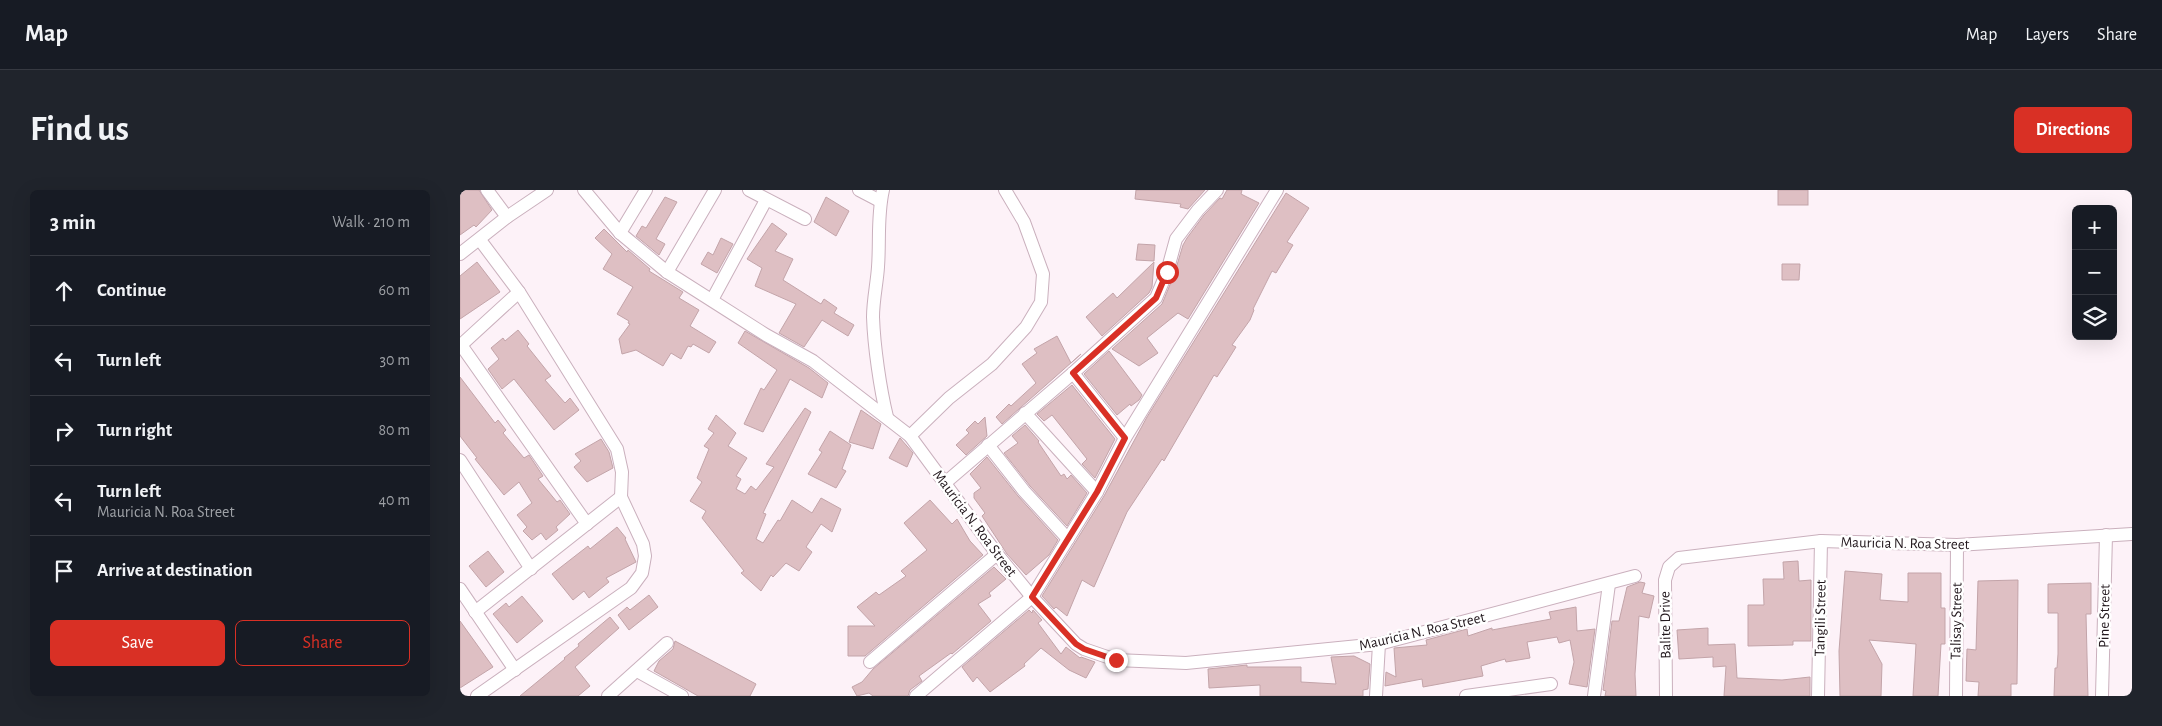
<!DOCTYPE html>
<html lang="en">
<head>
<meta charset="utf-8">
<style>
	body { margin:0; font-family:"Alegreya Sans",sans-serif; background:#20242c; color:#f1f3f6 }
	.controls { position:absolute; right:15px; top:15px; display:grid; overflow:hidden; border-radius:8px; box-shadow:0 5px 20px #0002 }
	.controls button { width:45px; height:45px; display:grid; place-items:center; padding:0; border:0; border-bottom:1px solid #363941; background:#171b24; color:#f1f3f6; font:25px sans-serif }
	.stop { position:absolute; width:15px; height:15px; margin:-11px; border:4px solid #d93025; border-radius:50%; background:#fff }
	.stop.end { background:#d93025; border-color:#fff; box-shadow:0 1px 5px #0008 }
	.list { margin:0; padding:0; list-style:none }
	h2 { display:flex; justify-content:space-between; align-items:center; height:65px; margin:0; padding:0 20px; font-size:21px }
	h2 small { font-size:16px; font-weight:400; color:#9ea1a6 }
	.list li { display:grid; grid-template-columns:32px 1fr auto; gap:15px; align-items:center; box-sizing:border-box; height:70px; padding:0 20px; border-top:1px solid #363941 }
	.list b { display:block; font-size:19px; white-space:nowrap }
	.list p { margin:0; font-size:16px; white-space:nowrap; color:#9ea1a6 }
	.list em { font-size:16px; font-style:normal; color:#9ea1a6 }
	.actions { display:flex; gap:10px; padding:15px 20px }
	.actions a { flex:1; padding:11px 0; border:1px solid #d93025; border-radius:8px; text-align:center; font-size:18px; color:#d93025 }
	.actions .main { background:#d93025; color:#fff }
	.icon { flex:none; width:28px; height:28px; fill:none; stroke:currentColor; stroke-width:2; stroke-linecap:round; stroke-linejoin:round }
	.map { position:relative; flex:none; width:1672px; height:506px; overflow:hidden; border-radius:8px }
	header { display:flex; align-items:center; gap:30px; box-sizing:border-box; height:70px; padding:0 25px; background:#171b24; border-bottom:1px solid #363941 }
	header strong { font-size:24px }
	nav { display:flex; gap:28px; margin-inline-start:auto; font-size:18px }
	.intro { display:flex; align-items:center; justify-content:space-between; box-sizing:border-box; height:120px; padding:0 30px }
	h1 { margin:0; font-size:35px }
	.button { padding:12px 22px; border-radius:8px; background:#d93025; color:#fff; font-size:18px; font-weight:700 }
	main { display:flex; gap:30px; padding:0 30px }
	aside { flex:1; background:#171b24; border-radius:8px; box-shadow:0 5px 20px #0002 }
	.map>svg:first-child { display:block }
	.building { fill:#debfc3; stroke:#c3a4a9 }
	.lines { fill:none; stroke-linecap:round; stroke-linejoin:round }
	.minor-casing { stroke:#cab0bd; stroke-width:14 }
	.minor { stroke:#fff; stroke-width:12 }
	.route { stroke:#d93025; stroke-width:6 }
	.labels { text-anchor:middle; stroke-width:5; stroke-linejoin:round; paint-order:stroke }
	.street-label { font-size:15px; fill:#23191e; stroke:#fff }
</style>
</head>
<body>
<header>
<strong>Map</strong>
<nav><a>Map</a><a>Layers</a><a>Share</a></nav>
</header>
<div class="intro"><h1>Find us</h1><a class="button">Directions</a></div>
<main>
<aside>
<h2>3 min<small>Walk · 210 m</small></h2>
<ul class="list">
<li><svg class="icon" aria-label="ahead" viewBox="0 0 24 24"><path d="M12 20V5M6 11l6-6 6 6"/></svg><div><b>Continue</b></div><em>60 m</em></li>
<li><svg class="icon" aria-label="left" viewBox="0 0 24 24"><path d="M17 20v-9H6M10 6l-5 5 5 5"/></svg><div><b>Turn left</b></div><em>30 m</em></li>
<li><svg class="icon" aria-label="right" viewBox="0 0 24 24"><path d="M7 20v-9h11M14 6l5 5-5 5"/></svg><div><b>Turn right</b></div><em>80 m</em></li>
<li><svg class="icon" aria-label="left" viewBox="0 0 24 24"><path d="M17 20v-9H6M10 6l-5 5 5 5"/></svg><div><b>Turn left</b><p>Mauricia N. Roa Street</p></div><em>40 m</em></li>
<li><svg class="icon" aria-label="arrive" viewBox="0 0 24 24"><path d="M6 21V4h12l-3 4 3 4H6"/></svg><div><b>Arrive at destination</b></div></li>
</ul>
<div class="actions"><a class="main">Save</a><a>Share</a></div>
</aside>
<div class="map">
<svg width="1672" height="506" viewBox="0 0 1672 506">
	<rect width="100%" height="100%" fill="#fdf2f8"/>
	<g class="building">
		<path d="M0,0h19l13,20 -16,17 -2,-2 -14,10z"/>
		<path d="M676,0h69l-17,19 -8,-2 1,-3 -46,-5z"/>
		<path d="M767,0h15l-1,4 18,9 -71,116 -10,-6 -31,25 11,15 -19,13 -27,-17 50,-45 12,-29 9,-30 4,-7 17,-23 16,-17 2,1z"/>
		<rect x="1318" y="0" width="30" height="15"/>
		<path d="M826,3l23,15 -22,34 6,3 -17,28 -4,-2 -19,38 1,1 -4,10 -18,25 4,2 -10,16 -9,14 -3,-2 -50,86 -2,-2 -35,53 -33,75 -12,-7 -15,36 -11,-9 -2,2 -12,-13 62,-100 43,-79z"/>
		<path d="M205,7l12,5 -21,37 9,5 -6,11 -23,-19 6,-10 4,2z"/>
		<path d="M366,7l23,14 -13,25 -22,-14z"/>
		<path d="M312,33l15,11 -12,17 18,8 -10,21 38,24 3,-5 13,9 -3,5 20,12 -6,11 -26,-16 -18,27 -25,-14 17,-29 -41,-18 7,-18 -15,-9z"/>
		<path d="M144,39l23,23 1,-2 22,19 -1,2 34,21 -4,6 20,12 -9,16 26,16 -7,11 -16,-9 -2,3 -3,-1 -7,13 -10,-6 -8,13 -27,-16 -14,4 -3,-15 11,-15 -2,-1 1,-2 -12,-7 16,-27 -30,-18 9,-15 -17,-16z"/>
		<path d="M261,48l12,6 -16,29 -16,-9 7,-12 5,3z"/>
		<path d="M678,54l17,1 -1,16 -18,-1z"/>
		<path d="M17,72l23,30 -40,27v-43z"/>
		<path d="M694,72l-2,25 -3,6 -47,43 -16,-19 27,-24 4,5z"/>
		<path d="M1322,74h18l-1,16h-17z"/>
		<path d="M58,140l11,14 -2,2 24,30 -6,4 20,23 5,-5 9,12 -25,20 -40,-51 -12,10 -14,-20 11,-10 -8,-11 12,-10 2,3z"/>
		<path d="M285,141l64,37 19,15 -6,15 -32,-19 -27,53 -19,-8 17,-36 3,2 13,-20 -39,-27z"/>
		<path d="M597,146l14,27 10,-9 -79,70 -6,-7 13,-13 2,2 25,-23 -14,-19 15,-11 -3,-4z"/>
		<path d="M649,161l33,44 -3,5 -8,6 -1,-2 -13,11 -33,-41z"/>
		<path d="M0,187l35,46 3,-3 8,10 -3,3 21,25 5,-3 14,21 -5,3 19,23 3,-2 10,14 -14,13 2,3 -12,10 -5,-7 -9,7 -9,-9 4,-4 -10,-12 15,-12 -13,-21 -15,13 -29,-36 2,-1 -17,-22z"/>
		<path d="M612,195l43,54 -20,39 -13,-14 5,-5 -35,-44 -8,6 -7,-7z"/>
		<path d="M345,218l6,4 -48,101 3,1 -10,25 7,4 15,-23 2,1 12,-21 20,13 9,-15 20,11 -9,23 -11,-8 -15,23 6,5 -13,19 -13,-8 -13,14 -2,-2 -10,16 -20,-18 3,-2 -42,-53 4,-7 -16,-10 12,-19 -5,-4 12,-29 -5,-3 10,-13 -6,-4 8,-14 20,18 -8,13 19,12 -11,18 5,3 -5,10 9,5 6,-8 5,4 18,-23 -8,-3z"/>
		<path d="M401,220l20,14 -8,25 -24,-7z"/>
		<path d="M525,227l2,19 -21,19 -10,-10 13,-12 -3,-3 9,-9 3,3z"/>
		<path d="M565,235l14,16 -1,1 23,34 3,-2 3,5 4,-4 16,18 -20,33 -37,-40 -26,-33 14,-10 -6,-7z"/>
		<path d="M370,241l21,14 -9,24 4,2 -10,17 -28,-14 14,-22 -3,-2z"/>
		<path d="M440,248l13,15 -6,14 -18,-9z"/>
		<path d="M141,249l8,13 4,16 -26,14 -13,-15 7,-6 -6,-7z"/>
		<path d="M527,267l31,39 40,44 -9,15 -23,20 -19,-21 -25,-38 3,-3 -11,-15v-5l7,-5 -11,-14z"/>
		<path d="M470,310l22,24 5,-5 13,22 13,14 -118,101h-17v-30h27l-18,-19 19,-15 3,3 27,-19 -5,-5 26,-21 -23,-27z"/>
		<path d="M157,337l9,11 -1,1 11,23 -30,16 3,4 -20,16 -5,-7 -11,9 -21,-26 36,-28 2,3z"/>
		<path d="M28,361l16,21 -18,15 -17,-21z"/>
		<path d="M1338,371l1,20 12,-1v61h-18v4l-45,1v-41h16l-1,-26h21l-1,-17z"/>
		<path d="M534,377l12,12 -17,14 2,3 -13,8 13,17 -39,33 -1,-1 -32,23 3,5 -12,9 -2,6h-35l-4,-3 -12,3 -5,-9 10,-5 11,-13z"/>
		<path d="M1385,381l37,3 -2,26 28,2v-29h33v35h4v36h-4l-3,52h-25l3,-52 -47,-4 13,24 -1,32h-41l-1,-45z"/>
		<path d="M1558,390l-1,104h-6v12h-33l1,-14 -13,-1 1,-32 9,1 2,-69z"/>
		<path d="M1180,392l5,1 -3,10 12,3 -5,22 -10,-2 -4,58 1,22h-31l1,-5 -3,-1 9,-69h7l8,-34z"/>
		<path d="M1631,393v31h-5l2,82h-34l1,-28h2l1,-14v-41h-10v-29z"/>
		<path d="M189,405l9,12 -29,23 -11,-15 9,-8 3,3z"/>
		<path d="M62,406l21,25 -26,22 -24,-29 13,-11 3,4z"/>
		<path d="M1116,417l1,24 18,-2 -8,58 -18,-3 5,-22 -4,-22 -11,3 -2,-6 -30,5 3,16 -24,4 -1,-3 -24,7 2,10 -60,11 -1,-8 -37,7 1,-14 10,5 -2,-29 33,-3 -1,-5 41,-11 1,7 24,-8v2l59,-11 -2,-7z"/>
		<path d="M569,420l3,3 1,-3 9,10 -4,3 23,31 5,-7 14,11 1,-1 14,5 -9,16 -17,-8 -28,-22 -17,16 1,2 -35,26 -13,-15 -4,5 -11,-15z"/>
		<path d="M150,427l9,11 -44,39 15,19 -12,10h-58l45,-37 -1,-1 15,-12 -1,-2z"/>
		<path d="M0,431l33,46 -33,21z"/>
		<path d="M1248,438v17l27,-1 2,34 45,2 28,-3v19h-86l2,-30 -13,1v-10l-34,2 -2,-29z"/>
		<path d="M215,451l81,43 -6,12h-52l-44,-25 5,-10 14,-12z"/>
		<path d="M894,466l16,8 -2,25 -5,1v6h-103v-11l-51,3 -1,-19 39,-4v2h54v15l35,2 -5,-27z"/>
	</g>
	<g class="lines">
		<defs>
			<g id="minor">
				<path d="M27,0l20,27"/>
				<path d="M124,0l36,43 47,39 99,63 47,26 97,75 87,118 35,43 44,47 8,5 32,11 70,3 193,-19 256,-68"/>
				<path d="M289,0l56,29"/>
				<path d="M399,0l21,11"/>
				<path d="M423,0c-6,26 -3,51 -5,77 -1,16 -5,33 -5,50 1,29 7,71 14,100"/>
				<path d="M160,43l26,-43"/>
				<path d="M0,64l47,-37 40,-27"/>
				<path d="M207,82l48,-82"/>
				<path d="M252,110l54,-100"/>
				<path d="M1,155l126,179"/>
				<path d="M0,156l59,-54"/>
				<path d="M613,183l52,65"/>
				<path d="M565,223l72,79"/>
				<path d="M450,246l39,-38 43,-34 34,-37 15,-25 2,-28 -19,-52 -19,-32"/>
				<path d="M528,255l36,46 44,48"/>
				<path d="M0,270l71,109"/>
				<path d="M485,293l128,-110 83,-75 11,-26 9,-33 22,-29 19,-20"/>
				<path d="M0,399l55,81"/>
				<path d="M15,422l146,-115"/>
				<path d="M410,472l127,-108"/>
				<path d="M177,481l45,25"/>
				<path d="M17,506l154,-108 11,-15 3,-17 -2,-12 -22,-47 1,-25 -5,-23 -98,-157 -39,-52"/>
				<path d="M148,506l59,-53"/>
				<path d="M456,506l116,-99 65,-105 28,-54 152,-248"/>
				<path d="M916,506l3,-52"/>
				<path d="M1006,506l85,-12"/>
				<path d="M1134,506l15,-112"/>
				<path d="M1206,506l-1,-116 4,-13 10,-9 142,-17 136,4 175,-11"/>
				<path d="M1358,506l3,-155"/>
				<path d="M1496,506l1,-151"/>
				<path d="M1642,506l4,-161"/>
			</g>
		</defs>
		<use href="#minor" class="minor-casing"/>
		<use href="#minor" class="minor"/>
	</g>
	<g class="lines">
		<path class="route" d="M656,470l-32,-11 -8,-5 -44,-47 65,-105 28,-54 -52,-65 83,-75 11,-26"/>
	</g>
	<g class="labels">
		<g class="street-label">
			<text transform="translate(515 333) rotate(53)" y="5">Mauricia N. Roa Street</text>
			<text transform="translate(1445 353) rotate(1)" y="5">Mauricia N. Roa Street</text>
			<text transform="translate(1644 426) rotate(-89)" y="5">Pine Street</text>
			<text transform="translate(1360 428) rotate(-89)" y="5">Tangili Street</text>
			<text transform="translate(1496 431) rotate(-89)" y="5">Talisay Street</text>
			<text transform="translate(1205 435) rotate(-91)" y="5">Balite Drive</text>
			<text transform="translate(962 441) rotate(-13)" y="5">Mauricia N. Roa Street</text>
		</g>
	</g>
</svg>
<div class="controls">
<button>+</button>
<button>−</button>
<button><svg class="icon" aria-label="layers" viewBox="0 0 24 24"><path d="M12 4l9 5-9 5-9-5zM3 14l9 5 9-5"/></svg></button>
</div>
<div class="stop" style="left:707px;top:82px"></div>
<div class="stop end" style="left:656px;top:470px"></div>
</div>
</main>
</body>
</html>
